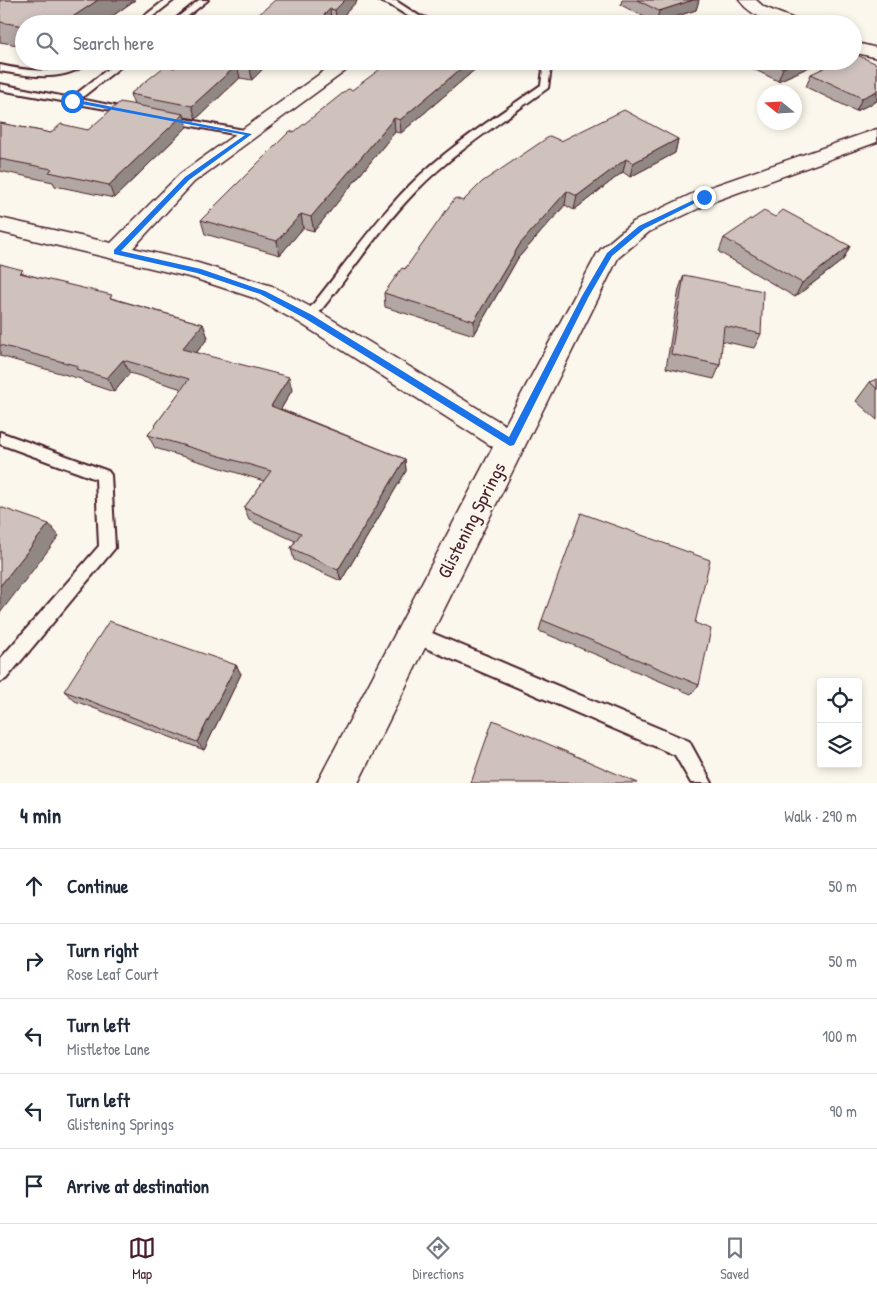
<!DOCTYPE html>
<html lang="en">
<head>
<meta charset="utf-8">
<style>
	body { margin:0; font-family:"Patrick Hand",sans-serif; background:#f2f2f3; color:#1f2937 }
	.controls { position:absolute; right:15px; bottom:15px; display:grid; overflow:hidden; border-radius:5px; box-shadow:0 2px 8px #0003 }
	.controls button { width:45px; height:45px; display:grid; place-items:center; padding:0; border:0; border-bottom:1px solid #e0e1e3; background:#fff; color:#1f2937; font:25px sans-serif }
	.compass { position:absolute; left:757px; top:85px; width:45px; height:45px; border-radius:50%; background:#fff; box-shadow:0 2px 8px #0003; rotate:288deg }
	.stop { position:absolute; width:15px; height:15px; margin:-11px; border:4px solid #1a73e8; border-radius:50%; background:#fff }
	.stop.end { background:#1a73e8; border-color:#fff; box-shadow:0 1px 5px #0008 }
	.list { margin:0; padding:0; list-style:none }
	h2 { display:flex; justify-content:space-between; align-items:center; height:65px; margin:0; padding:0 20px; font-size:21px }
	h2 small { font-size:16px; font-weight:400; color:#747a83 }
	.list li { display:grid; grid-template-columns:32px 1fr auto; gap:15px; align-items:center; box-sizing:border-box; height:75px; padding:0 20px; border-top:1px solid #e0e1e3 }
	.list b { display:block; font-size:19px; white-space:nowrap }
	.list p { margin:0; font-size:16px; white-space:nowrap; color:#747a83 }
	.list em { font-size:16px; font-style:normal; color:#747a83 }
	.icon { flex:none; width:28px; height:28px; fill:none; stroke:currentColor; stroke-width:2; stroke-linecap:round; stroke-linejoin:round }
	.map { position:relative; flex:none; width:877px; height:783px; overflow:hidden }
	.search { position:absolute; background:#fff; box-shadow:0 2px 8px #0003; left:15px; right:15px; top:15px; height:55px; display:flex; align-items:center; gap:12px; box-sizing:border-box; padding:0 18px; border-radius:28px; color:#747a83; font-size:19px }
	.sheet { height:440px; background:#fff }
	nav { display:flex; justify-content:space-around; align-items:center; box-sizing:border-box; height:70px; border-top:1px solid #e0e1e3; background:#fff; font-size:14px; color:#747a83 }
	nav a { display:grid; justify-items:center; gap:2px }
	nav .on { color:#4a1f2b }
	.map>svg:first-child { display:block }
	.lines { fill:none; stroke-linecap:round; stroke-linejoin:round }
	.service-casing { stroke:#4a1f2b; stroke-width:4 }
	.minor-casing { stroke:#4a1f2b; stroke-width:3 }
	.service { fill:#fbf7ec; fill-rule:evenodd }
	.minor { fill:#fbf7ec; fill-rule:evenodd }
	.wall { fill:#b2a7a2; stroke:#4a1f2b }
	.shaded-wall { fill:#918884; stroke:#4a1f2b }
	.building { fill:#cfc2bc; stroke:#4a1f2b }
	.route { fill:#1a73e8 }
	.labels { text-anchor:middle; stroke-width:4; stroke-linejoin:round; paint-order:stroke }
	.street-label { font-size:19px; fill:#4a1f2b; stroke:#fbf7ec }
</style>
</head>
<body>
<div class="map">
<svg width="877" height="783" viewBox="0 0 877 783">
	<rect width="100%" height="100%" fill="#fbf7ec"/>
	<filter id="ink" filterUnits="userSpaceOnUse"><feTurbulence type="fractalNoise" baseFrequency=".02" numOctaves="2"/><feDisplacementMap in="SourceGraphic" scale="10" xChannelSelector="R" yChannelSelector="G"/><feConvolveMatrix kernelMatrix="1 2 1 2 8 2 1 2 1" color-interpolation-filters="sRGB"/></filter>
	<g filter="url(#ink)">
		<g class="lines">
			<defs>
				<g id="service">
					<path d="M165,0h9l-31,24h-9z"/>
					<path d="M199,0h9l-30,24h-9z"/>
					<path d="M377,0l19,1 28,18 23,5 -28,-1 -29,-18z"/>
					<path d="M79,61h11c-25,22 -61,15 -90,10v-6c28,6 53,10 79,-4z"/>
					<path d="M118,61h10l-48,38 54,11v4l-134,-24v-6l71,14z"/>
					<path d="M531,61h11l9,7 -3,20c-45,33 -93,63 -132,103 -39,40 -68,87 -103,129h-8l-2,-3 2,-3c35,-42 65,-88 103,-127 39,-40 88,-70 133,-102l2,-16z"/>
					<path d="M169,116l80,15 5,3 -5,3 -83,-16 -2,-2z"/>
					<path d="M0,432l108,39 3,4 4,73 -109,131 -6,3v-23l99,-113 -3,-67 -96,-35z"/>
					<path d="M413,625l276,116 23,42h-21l-16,-28 -268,-115 -3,-6 3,-6z"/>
				</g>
				<g id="minor">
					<path d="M739,0h17l8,7 35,14 2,3c-22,0 -48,-4 -62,-24z"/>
					<path d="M422,16l6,2 2,3 -2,3h-19l7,-6z"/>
					<path d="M853,42l24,6v10l-24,-6z"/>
					<path d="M338,61h21l-165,121 -61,66 65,15 74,23 46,25 187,114 92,-171 4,-5 32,-27 63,-30 181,-63v13l-165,60 -63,30 -31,26 -260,525h-41l176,-336 -193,-124 -46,-25 -61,-20 -193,-46v-14l111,25 69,-69z"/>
				</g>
			</defs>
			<use href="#service" class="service-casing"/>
			<use href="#minor" class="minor-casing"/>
			<use href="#service" class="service"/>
			<use href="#minor" class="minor"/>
		</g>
		<g class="wall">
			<path d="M0,0h135l-34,24h-77v22l-24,-4z"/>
			<path d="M358,0l-21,22 -6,-1 -2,3h-81z"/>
			<path d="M622,0h77l-3,10 -40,13 -35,-18z"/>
			<path d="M271,61l-19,19 -12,-2 -44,41 -12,-2 3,10 -73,71 -59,-12 -2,-4 -53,-11v-48l51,10 37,-3 46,-25 -4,-11 45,-26z"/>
			<path d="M422,61h58l-1,5 -78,67 -6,-1 -81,99 -11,-3 -23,27 -75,-21 -4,-14 151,-130 66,-26z"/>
			<path d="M737,61h80l-1,3 -38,17z"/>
			<path d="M877,64v37l-21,10 -50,-24 5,-13z"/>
			<path d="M678,139l-3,14 -45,24 -7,-5 -49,38 -9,-5 -47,53 -44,77 -89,-28 -1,-14 79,-92 98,-60z"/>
			<path d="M724,238l126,8 -7,14 -48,37 -76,-45z"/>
			<path d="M0,264l26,10 177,50 5,14 -12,15 96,37 -11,19 124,50 1,12 -65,110 -47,-21 -3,-12 4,-7 -46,-21 -5,-12 20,-27 -109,-33 -7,-13 34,-46 -52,-16 -16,19 -30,-10 -3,-3 -81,-23z"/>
			<path d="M684,275l77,59 -7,14 -32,-7 -2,24 -6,14 -48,-11 13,-79z"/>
			<path d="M877,379v41l-21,-19 14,-19z"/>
			<path d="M542,620l153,3 4,62 -8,9 -152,-63z"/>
			<path d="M236,665l5,9 -37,76 -129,-49 -11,-10z"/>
		</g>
		<g class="shaded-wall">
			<path d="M98,0h37l-34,24h-39z"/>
			<path d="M345,0h13l-21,22 -2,-12z"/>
			<path d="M693,0h6l-3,10 -40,13 3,-12z"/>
			<path d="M330,9l1,12 -2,3h-14z"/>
			<path d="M255,61h16l-19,19 -2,-13z"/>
			<path d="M470,61h10l-1,5 -78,67 -1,-13z"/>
			<path d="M798,61h19l-1,3 -38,17 5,-13z"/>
			<path d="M237,65l3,13 -44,41 -4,-13z"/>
			<path d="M877,91v10l-21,10 6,-13z"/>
			<path d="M184,114l3,13 -73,71 -5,-13z"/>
			<path d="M394,118l1,14 -81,99 -3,-14z"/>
			<path d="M678,139l-3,14 -45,24 3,-14z"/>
			<path d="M626,159l-3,13 -49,38 3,-14z"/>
			<path d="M567,191l-2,14 -47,53 -44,77v-14l46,-77z"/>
			<path d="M301,214l2,14 -23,27 -3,-14z"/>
			<path d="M850,246l-7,14 -48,37 7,-14z"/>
			<path d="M203,324l5,14 -20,25 -6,-14z"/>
			<path d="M123,360l7,13 -16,19 -7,-14z"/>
			<path d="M289,377l3,13 -17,29 -4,-13z"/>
			<path d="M405,459l1,12 -65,110 -3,-11z"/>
			<path d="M49,524l10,12 -59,77v-27z"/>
			<path d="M236,665l5,9 -37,76 -7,-8z"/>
		</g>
		<g class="building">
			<path d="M0,0h98l-36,24h-38v2l-24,-4z"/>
			<path d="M275,0h70l-10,10 -5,-1 -15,15h-67z"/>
			<path d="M637,0h56l-34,11z"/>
			<path d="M855,54l22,10v27l-15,7 -51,-24 28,-13h14v-6z"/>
			<path d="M182,61h73l-5,6 -13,-2 -45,41 -62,-12 35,-28 10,2z"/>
			<path d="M391,61h18l9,3 4,-3h48l-70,59 -6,-2 -83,99 -10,-3 -24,27 -76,-21 89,-89 4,1 54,-43 4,1z"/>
			<path d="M768,61h30l-15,7z"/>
			<path d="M120,102l64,12 -75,71 -60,-13 3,-3 -52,-10v-36l51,10 10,-9 27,6z"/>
			<path d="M624,110l54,29 -45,24 -7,-4 -49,37 -10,-5 -47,53 -46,77 -90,-28 18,-25 3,1 50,-71 8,3 19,-19 68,-46 11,5z"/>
			<path d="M783,210l67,36 -48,37 -78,-45 40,-27 11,6z"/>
			<path d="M0,264l23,6 -3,3 92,22 -2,3 93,26 -21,25 107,28 -18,29 134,53 -67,111 -47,-22 10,-15 -57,-25 27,-37 -123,-36 41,-56 -66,-19 -16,18 -31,-9 2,-3 -78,-21z"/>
			<path d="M684,275l79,16 -2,43 -37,-8 -4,39 -49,-11z"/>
			<path d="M877,379v10l-7,-7z"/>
			<path d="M0,507l49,17 -49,62z"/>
			<path d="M581,513l129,47 -15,63 16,6 -12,56 -157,-65z"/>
			<path d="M109,621l127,44 -39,77 -133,-51z"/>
			<path d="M493,720l145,63h-167z"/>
		</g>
	</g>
	<path class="route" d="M72,99l180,35 -63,46 -68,71 80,18 64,22 47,24 197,122 73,-141 25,-43 32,-27 63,-30 5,1 -63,32 -32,27 -23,40 -75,149 -4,1 -204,-127 -46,-25 -63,-21 -83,-19v-4l71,-73 60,-42 -174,-33z"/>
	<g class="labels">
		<g class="street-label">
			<text transform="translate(471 520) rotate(-63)" y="7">Glistening Springs</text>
		</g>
	</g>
</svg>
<div class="controls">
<button><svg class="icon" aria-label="locate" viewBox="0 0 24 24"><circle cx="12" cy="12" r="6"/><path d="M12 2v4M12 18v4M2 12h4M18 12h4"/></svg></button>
<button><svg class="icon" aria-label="layers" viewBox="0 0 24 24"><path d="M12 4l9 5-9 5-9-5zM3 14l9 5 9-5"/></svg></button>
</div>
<svg class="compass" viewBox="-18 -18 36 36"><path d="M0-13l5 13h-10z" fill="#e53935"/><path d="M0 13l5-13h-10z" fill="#747a83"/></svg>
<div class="stop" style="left:72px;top:101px"></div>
<div class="stop end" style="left:704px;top:197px"></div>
<div class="search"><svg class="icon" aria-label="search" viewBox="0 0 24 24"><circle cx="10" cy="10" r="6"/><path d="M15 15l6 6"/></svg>Search here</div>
</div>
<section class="sheet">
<h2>4 min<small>Walk · 290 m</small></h2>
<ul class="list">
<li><svg class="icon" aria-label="ahead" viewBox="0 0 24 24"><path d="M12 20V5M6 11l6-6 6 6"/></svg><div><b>Continue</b></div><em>50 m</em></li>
<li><svg class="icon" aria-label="right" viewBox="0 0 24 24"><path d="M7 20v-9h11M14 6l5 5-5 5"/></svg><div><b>Turn right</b><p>Rose Leaf Court</p></div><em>50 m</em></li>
<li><svg class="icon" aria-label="left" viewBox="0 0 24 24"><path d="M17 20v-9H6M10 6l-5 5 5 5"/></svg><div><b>Turn left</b><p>Mistletoe Lane</p></div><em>100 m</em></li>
<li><svg class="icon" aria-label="left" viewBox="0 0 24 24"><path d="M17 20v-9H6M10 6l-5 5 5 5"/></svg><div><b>Turn left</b><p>Glistening Springs</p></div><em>90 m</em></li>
<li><svg class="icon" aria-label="arrive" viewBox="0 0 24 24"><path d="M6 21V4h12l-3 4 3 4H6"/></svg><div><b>Arrive at destination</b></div></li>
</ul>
</section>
<nav>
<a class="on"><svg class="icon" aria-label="map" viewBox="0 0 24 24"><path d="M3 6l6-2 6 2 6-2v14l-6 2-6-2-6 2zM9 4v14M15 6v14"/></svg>Map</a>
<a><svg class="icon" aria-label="directions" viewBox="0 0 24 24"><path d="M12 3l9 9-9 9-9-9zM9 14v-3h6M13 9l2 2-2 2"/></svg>Directions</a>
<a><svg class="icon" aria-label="saved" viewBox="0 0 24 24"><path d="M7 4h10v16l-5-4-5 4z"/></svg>Saved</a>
</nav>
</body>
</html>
